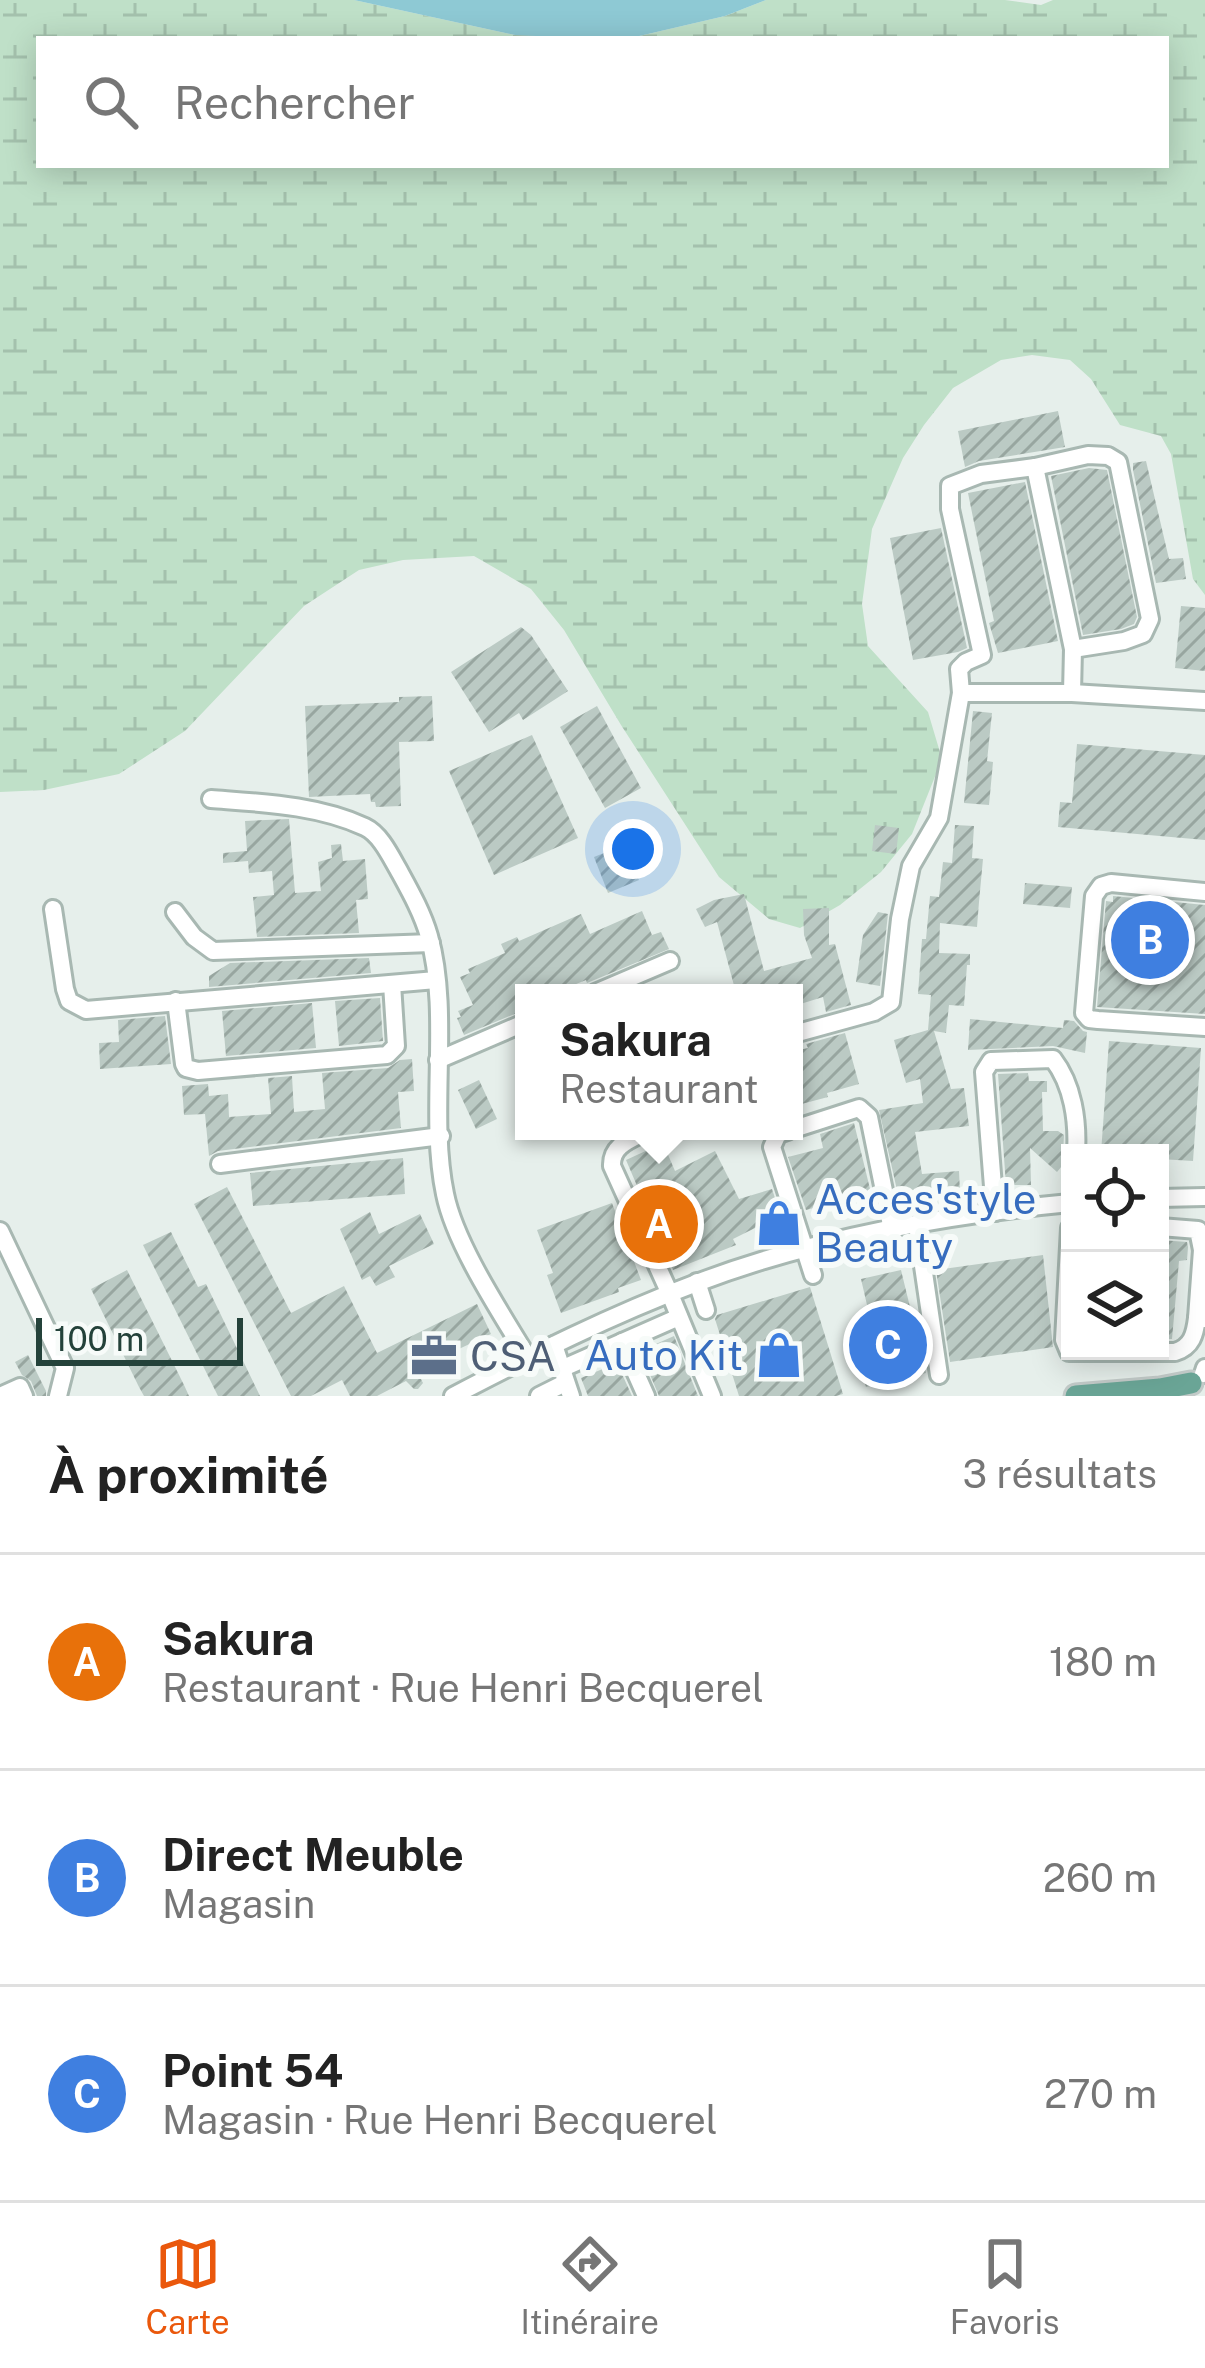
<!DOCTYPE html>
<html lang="fr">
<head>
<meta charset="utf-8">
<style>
	body { margin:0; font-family:"Public Sans",sans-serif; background:#f2f2f2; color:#222 }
	.controls { position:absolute; right:36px; bottom:36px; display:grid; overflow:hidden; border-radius:0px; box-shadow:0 6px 30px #0003 }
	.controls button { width:108px; height:108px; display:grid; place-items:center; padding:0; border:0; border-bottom:3px solid #e0e0e0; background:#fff; color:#222; font:60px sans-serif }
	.scale { position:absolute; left:36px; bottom:30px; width:207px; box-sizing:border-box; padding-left:12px; border:6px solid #24423a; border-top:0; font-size:33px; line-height:42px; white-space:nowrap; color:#24423a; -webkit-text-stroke:9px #f7fbf9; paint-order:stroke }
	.you { position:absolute; left:633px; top:849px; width:42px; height:42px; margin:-30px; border:9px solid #fff; border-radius:50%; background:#1a73e8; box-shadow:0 0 0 18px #1a73e833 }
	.badge { display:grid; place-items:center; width:78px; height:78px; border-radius:50%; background:#ea580c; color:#fff; font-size:39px; font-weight:700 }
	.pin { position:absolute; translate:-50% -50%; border:6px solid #fff; box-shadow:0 3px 12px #0006 }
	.popup { position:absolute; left:515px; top:984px; width:288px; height:156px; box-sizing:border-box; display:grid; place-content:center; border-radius:0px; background:#fff; filter:drop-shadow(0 3px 9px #0005); font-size:39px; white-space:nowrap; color:#767676 }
	.popup b { font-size:45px; color:#222 }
	.popup::after { content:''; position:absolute; left:50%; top:100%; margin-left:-24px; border:24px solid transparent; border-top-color:#fff }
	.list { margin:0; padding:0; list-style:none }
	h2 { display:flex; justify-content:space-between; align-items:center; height:156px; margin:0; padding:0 48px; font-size:51px }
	h2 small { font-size:39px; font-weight:400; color:#767676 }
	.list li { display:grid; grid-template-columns:78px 1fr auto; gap:36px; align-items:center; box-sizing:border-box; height:216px; padding:0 48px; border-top:3px solid #e0e0e0 }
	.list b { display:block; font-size:45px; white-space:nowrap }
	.list p { margin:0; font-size:39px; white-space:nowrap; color:#767676 }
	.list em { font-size:39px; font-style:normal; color:#767676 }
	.icon { flex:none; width:66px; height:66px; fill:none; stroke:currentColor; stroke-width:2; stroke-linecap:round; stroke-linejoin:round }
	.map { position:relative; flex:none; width:1205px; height:1396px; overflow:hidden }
	.search { position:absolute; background:#fff; box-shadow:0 6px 30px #0003; left:36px; right:36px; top:36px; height:132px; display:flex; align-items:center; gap:30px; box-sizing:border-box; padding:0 42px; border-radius:0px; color:#767676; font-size:45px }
	.sheet { height:804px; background:#fff }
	nav { display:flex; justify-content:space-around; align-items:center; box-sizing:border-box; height:168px; border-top:3px solid #e0e0e0; background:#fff; font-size:33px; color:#767676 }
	nav a { display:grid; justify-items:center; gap:6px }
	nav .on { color:#ea580c }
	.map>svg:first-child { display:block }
	.wetland { fill:url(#wetland-marsh); fill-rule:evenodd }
	.water { fill:#8ec9d4 }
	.building { fill:url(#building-hatch) }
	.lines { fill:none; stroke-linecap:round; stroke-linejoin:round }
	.minor-casing { stroke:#a8b8b2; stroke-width:22 }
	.major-casing { stroke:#c2cac8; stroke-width:27 }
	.minor { stroke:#fff; stroke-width:16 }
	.major { stroke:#6aa596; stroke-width:21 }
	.labels { text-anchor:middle; stroke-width:12; stroke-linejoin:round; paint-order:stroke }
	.shop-label { font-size:42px; fill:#366cbe; stroke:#f7fbf9; text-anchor:start }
	.service-label { font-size:42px; fill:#4e5e75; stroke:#f7fbf9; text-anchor:start }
</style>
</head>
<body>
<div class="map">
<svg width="1205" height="1396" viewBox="0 0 1205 1396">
	<defs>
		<pattern id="wetland-marsh" width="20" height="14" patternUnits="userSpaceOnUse" patternTransform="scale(3)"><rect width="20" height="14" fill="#bfe0c8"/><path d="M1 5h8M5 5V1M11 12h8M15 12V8" fill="none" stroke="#a4c1ad"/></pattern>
		<pattern id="building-hatch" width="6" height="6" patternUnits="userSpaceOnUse" patternTransform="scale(3)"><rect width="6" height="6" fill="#bbcac4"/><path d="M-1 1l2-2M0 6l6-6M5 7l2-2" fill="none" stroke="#98a6a0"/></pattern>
	</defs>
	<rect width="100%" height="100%" fill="#e6efeb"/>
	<path class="wetland" d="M0,0h354l161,35 120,2 90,-21 41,-16h239l36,5 12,-5h152v595l-12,-16 -22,-125 -10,-18 -41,-11 -29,-46 -21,-19 -38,-5 -31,5 -48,28 -29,37 -21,33 -31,71 -10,75 6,42 60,66 14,47 -30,75 -31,38 -41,33 -40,23 -31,-9 -50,-42 -98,-152 -57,-95 -33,-41 -57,-33 -71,4 -44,10 -55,36 -119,125 -66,43 -75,16 -44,2zM39,39h1127v126h-1127z"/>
	<path class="water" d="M354,0h412l-41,16 -90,21h-77l-43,-2z"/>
	<g class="building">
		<path d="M1058,411l7,36 -86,14 -14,6 -7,-36z"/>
		<path d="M1146,461l23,98 14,-1 3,21 -30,4 -23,-113v-7z"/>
		<path d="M1089,468l18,2 30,147 -3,7 -13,5 -38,6 -32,-159z"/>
		<path d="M1025,482l33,159 -60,12 -9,-30 5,-2 -26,-128z"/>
		<path d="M941,528l26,120 -9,4 -45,8 -23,-122z"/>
		<path d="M1181,606l24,2v63l-30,-3z"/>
		<path d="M521,627l10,8 37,56 -45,29 -4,-7 -30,19 -38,-60z"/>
		<path d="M432,696l2,45 -35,1 2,64 -25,1 -1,-5h-4l-1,-8 -61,3 -4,-91 94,-4v-5z"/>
		<path d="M597,706l44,82 -36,20 -45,-81z"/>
		<path d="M973,711l19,2 -5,48 6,1 -4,43 -25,-2z"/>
		<path d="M532,735l46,103 -84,37 -45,-104z"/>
		<path d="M1077,744l128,11v85l-147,-13 2,-25 12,1z"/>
		<path d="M289,819l6,74 26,-2 -3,-29 14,-4 -1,-13 10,-1 2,17 22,-2 3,40 -12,1 3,33 -102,4 -4,-40 21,-2 -2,-24 -23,2 -1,-12 -25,2v-10l24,-2 -2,-30z"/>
		<path d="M875,825l24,3 -3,26 -24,-3z"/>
		<path d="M955,825l19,1 -2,32 11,1 -4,43 -2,25 -37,-4 -1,30 31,1v11h-3l-3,41 -15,-1 -3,28 -12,-2 17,58 13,-1 5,38 -54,6 7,42 37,-3 1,21h-21l-40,7 -20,-89 44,-7 -3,-24 -14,4 -12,-43 34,-10 3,-35 -13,-1 4,-55h4l4,-43 9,1 4,-35 9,1z"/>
		<path d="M624,845l15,35 -31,13 -14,-36z"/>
		<path d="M1025,883l47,4 -2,21 -47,-4z"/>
		<path d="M744,894l20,77 48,-13 -8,-23 -1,-26 26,-1v37l6,-1 16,61 -25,7 -3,-15 -29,9v-13h-58l-19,-71 -12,5 -9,-18 18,-9z"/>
		<path d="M1113,896l92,9v109l-108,-7 9,-106 7,1z"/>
		<path d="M642,911l10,24 9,-3 8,17 -82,34 -1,-3 -32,13h-30v17l-60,25 -7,-17 4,-1 -3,-6 15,-6 -13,-28 10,-4 -2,-4 37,-16 -4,-9 16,-7 2,4 62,-27 9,20z"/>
		<path d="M878,912l10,2 -8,72 -24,-4 7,-47z"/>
		<path d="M369,958l2,15 -162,14v-11l21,-13z"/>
		<path d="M380,998l3,43 -44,5 -4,-45z"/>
		<path d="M312,1003l4,45 -90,8 -4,-45z"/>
		<path d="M165,1016l6,48 -71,5 -1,-26 20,-1 -1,-22z"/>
		<path d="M970,1019l93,9 1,-8 10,1 9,10 4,1 -2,21 -32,-7 -85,4z"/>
		<path d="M845,1033l14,51 -32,9 1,4 -34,9v-55l14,-3 -2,-4z"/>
		<path d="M1109,1041l92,7 -8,113 -33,-2v-6h-59z"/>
		<path d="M412,1059l2,32 -16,1 3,36 -183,23 -9,5 -4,-42 -21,1 -2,-29 26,-2 1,12 19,-2 1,23 42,-3 -3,-36 24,-2 2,36 31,-3 -3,-36 66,-5 12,-8z"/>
		<path d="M1028,1073l1,8h18v11h-5l1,39h15l6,4 -1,19 3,7 -9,11 -27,-24 1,37h-25l-8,-111z"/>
		<path d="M479,1080l18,39 -21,10 -18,-39z"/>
		<path d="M854,1123l17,70 -65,17 -18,-53 35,-9 -3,-14z"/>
		<path d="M663,1143l12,28 40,-20 24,48 33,-10 12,36 -19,5 -2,-6 -30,15 3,6 -63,25 -47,-110z"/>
		<path d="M403,1158l2,36 -152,12 -3,-33z"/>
		<path d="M227,1187l64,126 53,-27 33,67 100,-49 14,30 -75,35 7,14 -5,6h-4l-8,-8 -29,15h-27l-8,-16 -31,16h-20l-97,-192z"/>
		<path d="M612,1203l29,77 -23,8 1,4 -58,21 -14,-38 6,-2 -16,-43z"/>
		<path d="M370,1212l9,22 41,-20 14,30 -45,22 6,11 -19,9 -6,-10 -8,4 -22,-51z"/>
		<path d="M171,1232l27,55 8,-3 54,112h-42l-75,-151z"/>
		<path d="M1160,1240l27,2 1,5 -1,13 -8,1 -7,78h-12z"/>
		<path d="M1043,1255l10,92 -103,15 -14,-92z"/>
		<path d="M127,1270l57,115 5,11h-45l-5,-9 -48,-98z"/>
		<path d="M901,1270l25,103 -60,14 -16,-64 20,-5 -9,-39z"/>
		<path d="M810,1287l33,107 -7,2h-97l-24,-77 2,-4z"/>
		<path d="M674,1336l24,60h-39l-19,-45z"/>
		<path d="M28,1355l18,36v5h-9l-6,-15 -9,-6 -7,-13z"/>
		<path d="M617,1363l15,33h-44l-7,-18z"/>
	</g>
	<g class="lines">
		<defs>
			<g id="minor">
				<path d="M1035,467l38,182 -1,44"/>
				<path d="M961,693l-2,-24 7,-7 16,-7 -32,-146v-23l31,-12 54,-7 53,-12 20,1 10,6 32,157 -7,15 -19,7 -51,8"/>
				<path d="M211,799c51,4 107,6 154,28 15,7 25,28 33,42 12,22 24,43 31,67 22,78 -1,177 16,258 10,50 56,119 83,164"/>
				<path d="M1205,892l-94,-9 -10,3 -7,10 -10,117 5,6 9,1 107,7"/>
				<path d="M53,909l12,80 4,12 17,9 350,-30"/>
				<path d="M175,912l19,25 19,14 218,-8"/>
				<path d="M595,993l75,-32"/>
				<path d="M176,1001l8,63 2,4 12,3 189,-16 9,-9 -4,-62"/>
				<path d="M794,1034l80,-22 17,-10 9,-83 11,-53 28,-48 22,-125h111l133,8"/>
				<path d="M438,1060l86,-37"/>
				<path d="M794,1129l65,-21 10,9 23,113"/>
				<path d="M787,1131l-9,3 -6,13 41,128"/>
				<path d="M645,1132c-16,8 -34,14 -33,34l58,128 42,102"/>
				<path d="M220,1164l221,-28"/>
				<path d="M1160,1198l45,-1"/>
				<path d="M995,1212l-11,-140 7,-11 62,-2c20,26 25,62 23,94"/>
				<path d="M917,1225l22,150"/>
				<path d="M1160,1227l38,3 4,20h3"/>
				<path d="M1070,1228l-6,112 5,12h106c17,-5 20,-18 22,-34l8,1"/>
				<path d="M0,1231l65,137 -7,28"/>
				<path d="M697,1282l9,28"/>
				<path d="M1197,1318l5,-68"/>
				<path d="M622,1342l24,54"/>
				<path d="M554,1345l17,51"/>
				<path d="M561,1369l118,-52"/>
				<path d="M1203,1374l2,-6"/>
				<path d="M0,1396l20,-9 4,9"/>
				<path d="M453,1396c79,-41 158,-81 241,-112 120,-46 249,-69 376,-81"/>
				<path d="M539,1396l26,-13"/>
			</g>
			<path id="major" d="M1076,1396l84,-7 31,-6"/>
		</defs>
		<use href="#minor" class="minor-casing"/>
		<use href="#major" class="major-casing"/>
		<use href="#minor" class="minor"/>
		<use href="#major" class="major"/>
	</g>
	<defs>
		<symbol id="shop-bare" viewBox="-9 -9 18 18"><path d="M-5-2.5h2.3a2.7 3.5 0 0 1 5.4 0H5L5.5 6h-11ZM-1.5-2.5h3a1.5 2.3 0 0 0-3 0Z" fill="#3f7fe0" stroke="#f7fbf9" stroke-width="2.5" paint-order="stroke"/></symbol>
		<symbol id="office-bare" viewBox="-9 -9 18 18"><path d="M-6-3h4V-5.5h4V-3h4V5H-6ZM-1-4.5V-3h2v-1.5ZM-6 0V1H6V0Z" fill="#5c6f8a" stroke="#f7fbf9" stroke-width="2.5" paint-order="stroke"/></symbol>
	</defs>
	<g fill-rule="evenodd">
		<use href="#shop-bare" x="746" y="1190" width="66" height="66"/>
		<use href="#shop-bare" x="746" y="1322" width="66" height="66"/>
		<use href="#office-bare" x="401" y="1323" width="66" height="66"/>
	</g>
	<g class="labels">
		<g class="shop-label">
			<text x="815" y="1214">Acces'style<tspan x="815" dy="48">Beauty</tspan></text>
			<text x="743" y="1370" text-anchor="end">Auto Kit</text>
		</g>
		<g class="service-label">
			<text x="470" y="1371">CSA</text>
		</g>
	</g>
</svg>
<div class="controls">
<button><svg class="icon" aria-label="locate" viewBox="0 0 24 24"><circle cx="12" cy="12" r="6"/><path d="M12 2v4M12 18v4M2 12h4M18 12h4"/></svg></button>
<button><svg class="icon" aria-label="layers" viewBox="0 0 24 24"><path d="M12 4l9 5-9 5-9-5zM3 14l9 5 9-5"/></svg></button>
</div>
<div class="scale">100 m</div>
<div class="you"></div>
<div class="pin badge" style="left:659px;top:1224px;background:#e8710a">A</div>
<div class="popup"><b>Sakura</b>Restaurant</div>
<div class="pin badge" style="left:1150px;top:940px;background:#3f7fe0">B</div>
<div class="pin badge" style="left:888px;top:1345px;background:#3f7fe0">C</div>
<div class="search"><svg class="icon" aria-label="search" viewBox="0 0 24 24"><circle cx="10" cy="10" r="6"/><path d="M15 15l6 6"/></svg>Rechercher</div>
</div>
<section class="sheet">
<h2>À proximité<small>3 résultats</small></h2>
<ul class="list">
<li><span class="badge" style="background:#e8710a">A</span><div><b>Sakura</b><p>Restaurant · Rue Henri Becquerel</p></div><em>180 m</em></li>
<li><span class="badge" style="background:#3f7fe0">B</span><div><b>Direct Meuble</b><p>Magasin</p></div><em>260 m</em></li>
<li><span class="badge" style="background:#3f7fe0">C</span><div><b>Point 54</b><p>Magasin · Rue Henri Becquerel</p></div><em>270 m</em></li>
</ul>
</section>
<nav>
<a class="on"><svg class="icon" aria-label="map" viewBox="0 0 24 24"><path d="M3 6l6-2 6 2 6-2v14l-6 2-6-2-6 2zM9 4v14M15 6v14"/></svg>Carte</a>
<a><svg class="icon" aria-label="directions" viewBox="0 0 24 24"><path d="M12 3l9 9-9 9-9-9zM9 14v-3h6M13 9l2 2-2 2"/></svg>Itinéraire</a>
<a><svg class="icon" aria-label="saved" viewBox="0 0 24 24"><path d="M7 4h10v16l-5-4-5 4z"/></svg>Favoris</a>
</nav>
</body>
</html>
